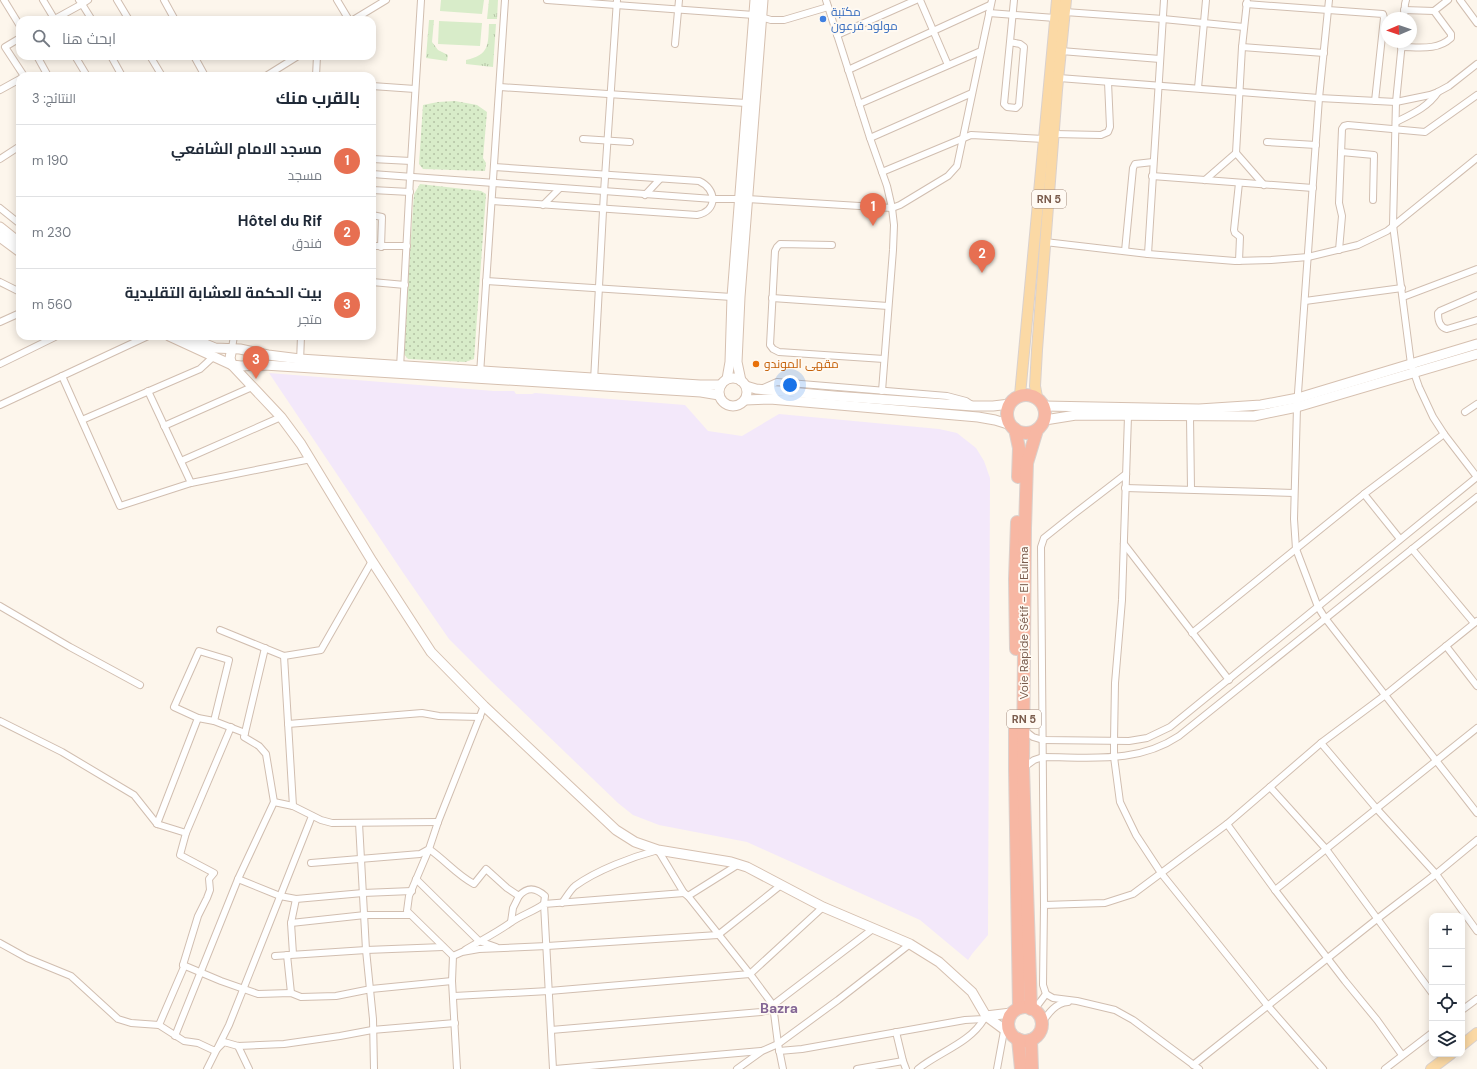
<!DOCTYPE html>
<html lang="ar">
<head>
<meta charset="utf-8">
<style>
	body { margin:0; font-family:"DM Sans",Cairo,sans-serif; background:#f6f6f7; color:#1f2937; direction:rtl }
	.controls { position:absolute; right:12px; bottom:12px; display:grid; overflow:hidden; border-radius:8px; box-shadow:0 2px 10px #0003 }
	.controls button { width:36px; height:36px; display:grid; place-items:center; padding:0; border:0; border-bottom:1px solid #e0e1e3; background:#fff; color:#1f2937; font:20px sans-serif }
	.compass { position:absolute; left:1381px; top:12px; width:36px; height:36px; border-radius:50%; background:#fff; box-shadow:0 2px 10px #0003; rotate:268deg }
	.you { position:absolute; left:790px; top:385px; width:14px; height:14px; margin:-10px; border:3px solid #fff; border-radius:50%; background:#1a73e8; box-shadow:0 0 0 6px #1a73e833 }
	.badge { display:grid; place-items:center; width:26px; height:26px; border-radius:50%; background:#e76f51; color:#fff; font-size:13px; font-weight:700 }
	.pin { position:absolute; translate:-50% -33px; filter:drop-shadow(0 1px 2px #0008) }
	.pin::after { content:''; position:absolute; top:21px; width:14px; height:12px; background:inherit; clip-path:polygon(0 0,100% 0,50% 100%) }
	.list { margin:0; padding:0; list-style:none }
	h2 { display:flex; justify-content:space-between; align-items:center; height:52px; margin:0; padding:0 16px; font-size:17px }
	h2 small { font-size:13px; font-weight:400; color:#747a83 }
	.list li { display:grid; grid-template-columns:26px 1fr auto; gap:12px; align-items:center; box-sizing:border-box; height:72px; padding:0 16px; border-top:1px solid #e0e1e3 }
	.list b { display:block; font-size:15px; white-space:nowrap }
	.list p { margin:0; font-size:13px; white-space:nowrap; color:#747a83 }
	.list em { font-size:13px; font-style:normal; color:#747a83 }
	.icon { flex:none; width:22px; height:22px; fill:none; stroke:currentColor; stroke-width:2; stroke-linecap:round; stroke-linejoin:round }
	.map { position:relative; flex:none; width:1477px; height:1069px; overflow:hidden; direction:ltr }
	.search { position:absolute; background:#fff; box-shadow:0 2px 10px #0003; left:16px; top:16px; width:360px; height:44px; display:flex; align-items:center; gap:10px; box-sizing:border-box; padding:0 14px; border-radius:12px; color:#747a83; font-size:15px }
	.panel { position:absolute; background:#fff; box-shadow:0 2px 10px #0003; left:16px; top:72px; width:360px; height:268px; border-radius:12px; direction:rtl }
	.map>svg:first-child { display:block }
	.education { fill:#f3e8fa }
	.grass { fill:url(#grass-tufts) }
	.garden { fill:url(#garden-dots) }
	.pitch { fill:#d8ecc9 }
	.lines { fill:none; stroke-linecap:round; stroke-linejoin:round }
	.street-casing { stroke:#d1beb0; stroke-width:8 }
	.secondary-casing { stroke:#d6c0b0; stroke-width:11 }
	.primary-casing { stroke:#dad1cd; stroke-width:12 }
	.highway-casing { stroke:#dad1cd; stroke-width:14 }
	.street { stroke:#fff; stroke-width:6 }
	.secondary { stroke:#fff; stroke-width:9 }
	.primary { stroke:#fbd9a5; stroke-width:10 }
	.highway { stroke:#f7b7a3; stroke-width:12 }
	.shop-dot { fill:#3f7fe0; stroke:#fffaf3; stroke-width:1.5 }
	.food-dot { fill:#e8710a; stroke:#fffaf3; stroke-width:1.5 }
	.labels { text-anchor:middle; stroke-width:3.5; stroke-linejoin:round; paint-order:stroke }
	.shield { fill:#fffaf3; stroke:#a28b7f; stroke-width:1 }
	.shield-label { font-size:11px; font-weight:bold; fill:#7a5c4d }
	.shop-label { font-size:12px; fill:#366cbe; stroke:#fffaf3; text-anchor:start }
	.food-label { font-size:12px; fill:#c56008; stroke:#fffaf3; text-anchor:start }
	.street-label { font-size:12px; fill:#7a5c4d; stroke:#fffaf3 }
	.quarter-label { font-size:14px; font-weight:bold; fill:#846695; stroke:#fffaf3 }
</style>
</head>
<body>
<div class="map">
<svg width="1477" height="1069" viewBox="0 0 1477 1069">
	<defs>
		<pattern id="grass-tufts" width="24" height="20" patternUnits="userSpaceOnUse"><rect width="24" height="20" fill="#d8ecc9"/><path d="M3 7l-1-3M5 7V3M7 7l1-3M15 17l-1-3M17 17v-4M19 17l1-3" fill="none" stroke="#b4c2a5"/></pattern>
		<pattern id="garden-dots" width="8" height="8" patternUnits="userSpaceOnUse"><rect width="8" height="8" fill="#d8ecc9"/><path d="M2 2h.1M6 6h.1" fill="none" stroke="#b4c2a5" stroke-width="1.8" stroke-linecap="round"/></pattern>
	</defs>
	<rect width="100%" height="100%" fill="#fdf6ec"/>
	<path class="education" d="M269,373l225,18h20l2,3h16l3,-1 150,12 23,26 34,5 37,-22 160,15 18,4 19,15 8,13 6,17 -2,457 -16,19 -4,6 -48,-40 -173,-78 -88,-17 -26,-10 -15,-12 -127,-122 -42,-42 -45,-65z"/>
	<g class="grass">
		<path d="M489,0h9l-1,19h-10z"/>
		<path d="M429,20h5l-2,22 6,8 10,5 -1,6 -21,-3z"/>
		<path d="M489,24h7l-3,43 -27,-3v-4c24,-5 22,-16 23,-36z"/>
	</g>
	<g class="garden">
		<path d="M455,101l22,4 10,7 -4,46 3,5 -1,8 -62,-2 -4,-5 4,-59 15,-3z"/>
		<path d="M420,184l61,7 5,3 -12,165 -9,3 -57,-3 -5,-6 11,-159z"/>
	</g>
	<g class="pitch">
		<path d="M441,0h43l-2,14 -42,-3z"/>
		<path d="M439,21l43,2 -2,23 -42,-2z"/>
	</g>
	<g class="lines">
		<defs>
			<g id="street">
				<path d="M4,0l16,26"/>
				<path d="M43,0l12,20"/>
				<path d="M79,0l3,4 6,-4"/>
				<path d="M117,0l12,20"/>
				<path d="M164,0l11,20"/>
				<path d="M337,0l12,20"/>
				<path d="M547,0l207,15 17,5h13l44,-13"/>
				<path d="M826,0l44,138 17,48 5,22 2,17 -1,25 -11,141"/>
				<path d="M920,0l28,65"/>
				<path d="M1329,0l-10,98 -22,309 -3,112 2,30 22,58 7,11 152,195"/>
				<path d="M1460,0l17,23"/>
				<path d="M1246,4l137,10 1,4 -9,83"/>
				<path d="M1404,10l30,1 14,-11"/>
				<path d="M1065,12l98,7 81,8"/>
				<path d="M989,13l66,5"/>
				<path d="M1404,18l1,-14 1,-4"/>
				<path d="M53,20l29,-16 10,16"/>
				<path d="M353,20l33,-20"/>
				<path d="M837,35l79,-35"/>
				<path d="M20,38l-15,9 19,29"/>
				<path d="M1010,42l10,2 4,3 -5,58 -3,3 -9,-1 -3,-3 10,-104"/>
				<path d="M1402,42l-6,60 -3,123 18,139 8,23 14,30 11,17 33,43"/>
				<path d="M675,44l4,-44"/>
				<path d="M1242,47l82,6"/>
				<path d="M1401,47c17,0 36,4 50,-9v-4l-17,-23"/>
				<path d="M1061,51l99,8"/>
				<path d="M37,56l11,20"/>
				<path d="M75,56l12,20"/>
				<path d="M111,56l11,20"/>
				<path d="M150,56l12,20"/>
				<path d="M194,56l11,20"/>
				<path d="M848,70l142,-65"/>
				<path d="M266,76l32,-20"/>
				<path d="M316,76l1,-20"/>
				<path d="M1059,78l260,20 77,4 34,-7 8,-3 11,-6 28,-22"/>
				<path d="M372,86l43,3"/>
				<path d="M500,87l246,16"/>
				<path d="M1198,88l8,-88"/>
				<path d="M0,90l20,-11"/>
				<path d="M859,104l122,-53"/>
				<path d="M1396,122c16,-8 32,-15 42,-30"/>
				<path d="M1054,134l47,1 7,-3 2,-5 -2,-45"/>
				<path d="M870,138l102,-45"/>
				<path d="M583,139l47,3"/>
				<path d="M1267,142l49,3"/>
				<path d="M1341,152l33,3 -1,45"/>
				<path d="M1236,153l6,-106 5,-45"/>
				<path d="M0,159l20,-13"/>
				<path d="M372,159l39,2"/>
				<path d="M882,172l89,-37 73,4"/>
				<path d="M372,174l341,25h34l145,9 8,-3 48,-29 9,-10 35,-166"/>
				<path d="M1152,176l161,12"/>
				<path d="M1205,180l31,-27 28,32"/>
				<path d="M372,190l38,2"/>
				<path d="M645,195l15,-16"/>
				<path d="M492,201l205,14c21,-4 20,-26 2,-34l-205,-14"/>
				<path d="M543,205l16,-16"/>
				<path d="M0,208l20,16"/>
				<path d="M372,215l10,2 -1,30"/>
				<path d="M1045,242l103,12 87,7 36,-1 37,-3 50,-12 29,-14 90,-73"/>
				<path d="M832,245l-52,-1 -3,3 -2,4 -5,94 3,4 6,3 105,7"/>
				<path d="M372,246h35"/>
				<path d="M1339,250l3,-34 -3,-13 3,-74 2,-3 4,-1 77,7 52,-37"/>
				<path d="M1125,251l8,-83 2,-4 18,-2"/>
				<path d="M1148,254l16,-254"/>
				<path d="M1239,261l1,-24 -5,-4 -1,-3 5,-47"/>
				<path d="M486,281l246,16"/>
				<path d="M0,282l20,10"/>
				<path d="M372,282l33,3"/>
				<path d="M1477,295l-37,16 -2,2c0,7 1,14 9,16l30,-9"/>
				<path d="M1403,297l74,-28"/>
				<path d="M772,298l116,8"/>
				<path d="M1305,301l97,-13"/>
				<path d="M0,322l20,-9"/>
				<path d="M232,348l2,-12"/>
				<path d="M300,362l1,-26"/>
				<path d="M0,364l57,-28"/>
				<path d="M400,368l10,-190 11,-178"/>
				<path d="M480,374l25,-374"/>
				<path d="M62,376l58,130 71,-23 120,-24"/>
				<path d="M594,381l10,-189 13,-192"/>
				<path d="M761,389l16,-7 170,14 19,5 6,4"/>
				<path d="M148,391l43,92"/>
				<path d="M0,405l148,-69"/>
				<path d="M1465,412l12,-8"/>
				<path d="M1128,416l-6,184 -7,83 -1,58v16l6,45 16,33 25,38 107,133 55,63"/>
				<path d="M1190,417l1,72"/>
				<path d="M82,420l118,-51 13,-12"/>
				<path d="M164,426l88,-39"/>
				<path d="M181,461l100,-44"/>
				<path d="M1125,488l169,5"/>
				<path d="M1364,494l36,45"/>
				<path d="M1124,544l105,136"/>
				<path d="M1412,549l62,74"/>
				<path d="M0,606l70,41 70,38"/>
				<path d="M220,630l64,26 37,-6 51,-89"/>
				<path d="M1192,633l172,-139 80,-60"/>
				<path d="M1446,646l31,40"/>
				<path d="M284,656l9,150"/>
				<path d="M198,718l16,3"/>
				<path d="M0,721l62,31 72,43 23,29 29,9 -6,22 34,18 -5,6 1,11 -3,8 -9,18 -15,49 1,2 -25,58"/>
				<path d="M288,724l134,-11 17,3 41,1"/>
				<path d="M1024,730l9,7 10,3 86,1 18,-3 23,-11 307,-250"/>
				<path d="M1321,743l55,65 60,66 41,57"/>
				<path d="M1023,768l11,-8 9,-3c48,0 94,7 136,-21l298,-239"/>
				<path d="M1270,787l56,62 106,144"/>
				<path d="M274,802l19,4 28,14 11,3 106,-1"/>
				<path d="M359,823l7,127 7,69 1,50"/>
				<path d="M157,824l41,-106 -24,-11 25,-56 30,9 -15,61 31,12"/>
				<path d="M186,833l45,-106"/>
				<path d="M311,863l109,-9 9,-5 9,-27 46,-116"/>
				<path d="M238,879l42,17 16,3 67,-6 49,-2"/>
				<path d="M416,879l63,62 17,6"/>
				<path d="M1275,890l202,-162"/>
				<path d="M688,896l51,-32"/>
				<path d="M562,903c4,-5 8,-13 13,-17 22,-16 57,-29 83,-36l26,43 4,3 62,78 23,31 5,39 5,25"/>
				<path d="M1044,905l-3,-358 3,-9 30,-24 52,-40"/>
				<path d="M511,922l2,-14 6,-12"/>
				<path d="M291,923l74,-8h45"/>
				<path d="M0,943l27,15 44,18 47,43 13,4 28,2 25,16 14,2 17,8 9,-9 14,4 46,-2 56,-8 32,-6 83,-7"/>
				<path d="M293,954l-2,-31 5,-24"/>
				<path d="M287,955l4,38"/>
				<path d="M275,956l91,-6 77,-3"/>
				<path d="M453,956l-46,-45 2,-15 20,-47c16,11 28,26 45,35l12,-15 21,19 12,8c9,-10 17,-8 26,0l-1,8c-11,8 -23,11 -34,19 -14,10 -30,18 -45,27"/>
				<path d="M183,965l38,16 37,13 33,-1 10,4 35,-1 35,-7 81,-8"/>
				<path d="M454,996l95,-5 201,-17 73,-67"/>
				<path d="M1034,1010l12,-16"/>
				<path d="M1462,1010l15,-11"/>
				<path d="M1041,1024c7,-10 14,-21 27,-22"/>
				<path d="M551,1030l210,-18 8,-2 4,-5 101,-77"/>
				<path d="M896,1032l7,29 3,8"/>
				<path d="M175,1036l63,-157 36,-77 -8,-48 -7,-8 -15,-9 21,-89"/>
				<path d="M238,1046l11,23"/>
				<path d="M779,1051l23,-2 163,-29 19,-1 2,-3"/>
				<path d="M1402,1055l-25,-35 -32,-39 -70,-91 -48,-66 94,-81 63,-47 93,-75"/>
				<path d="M1193,1065l184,-146 59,-45 41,-34"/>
				<path d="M207,1069l22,-44 83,-209"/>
				<path d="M457,1069l-5,-88 1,-25 9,-4 17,-3 68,-3 171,-11 63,-50"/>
				<path d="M553,1069l-9,-165 140,-11"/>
				<path d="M555,1069l206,-18"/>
				<path d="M737,1069l25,-18 16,-7 60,-44 72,-56"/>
				<path d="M857,1069l46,-8"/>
				<path d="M918,1069c21,-17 52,-26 66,-50"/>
				<path d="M997,1069l7,-38"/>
				<path d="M1199,1069l-66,-49 -18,-10 -38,-9 -24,-3 -7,-4 -3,-9 1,-80 61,-2 28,-9 94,-70"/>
				<path d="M1385,1069l47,-36"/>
			</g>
			<g id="secondary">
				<path d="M0,227l20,16"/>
				<path d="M0,237l20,15"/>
				<path d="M169,336l63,29 9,1 23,-1 437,27 18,3"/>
				<path d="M186,336l29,12 25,1 28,6 32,4 400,26h21"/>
				<path d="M232,348l-2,10 2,7 49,52 20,27 71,117 59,91 53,54 132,124 19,12 23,8 73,12 16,5 76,40 87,37 29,18 33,30 14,24 27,20"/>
				<circle cx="733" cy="392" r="14"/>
				<path d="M727,379l3,-17 2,-65 23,-297"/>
				<path d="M741,381l-4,-19 3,-65 23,-297"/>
				<path d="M746,386l10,3 78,7 139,10h20l17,-2"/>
				<path d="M745,400l25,-1 208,18 17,3 16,5"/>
				<path d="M1044,406l155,3 62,-4 37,-7 179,-54"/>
				<path d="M1045,420l31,-5 178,1 43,-9 180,-53"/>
				<path d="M986,1016l25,-3"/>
			</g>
			<g id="primary">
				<path d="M1020,395l37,-395"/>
				<path d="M1037,397l-2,-11 2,-36 20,-260 9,-90"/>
				<path d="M1462,1045l15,-12"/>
				<path d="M1431,1069l20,-15"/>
			</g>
			<g id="highway">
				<circle cx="1026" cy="414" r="19"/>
				<path d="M1015,429l4,19 -1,29"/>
				<path d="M1016,649l-1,-70 2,-57"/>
				<path d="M1015,720v49l4,239"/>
				<circle cx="1025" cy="1024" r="17"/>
				<path d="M1031,1009l-8,-241 2,-240 2,-65 10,-33"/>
				<path d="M1018,1039l3,30"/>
				<path d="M1031,1040l1,29"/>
			</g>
		</defs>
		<use href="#street" class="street-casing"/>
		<use href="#secondary" class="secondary-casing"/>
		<use href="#primary" class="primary-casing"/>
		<use href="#highway" class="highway-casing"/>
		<use href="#street" class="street"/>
		<use href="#secondary" class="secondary"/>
		<use href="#primary" class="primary"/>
		<use href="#highway" class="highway"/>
	</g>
	<circle class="shop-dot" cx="823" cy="19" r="4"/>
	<circle class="food-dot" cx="756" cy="364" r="4"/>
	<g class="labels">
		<g class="shield">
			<rect x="1032" y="190" width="34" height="18" rx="3"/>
			<rect x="1007" y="710" width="34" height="18" rx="3"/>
		</g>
		<g class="shield-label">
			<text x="1049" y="203">RN 5</text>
			<text x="1024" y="723">RN 5</text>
		</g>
		<g class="shop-label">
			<text x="831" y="16">مكتبة<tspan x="831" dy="14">مولود فرعون</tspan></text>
		</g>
		<g class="food-label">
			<text x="764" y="368">مقهى الموندو</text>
		</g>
		<g class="street-label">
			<text transform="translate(1024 623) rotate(-90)" y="4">Voie Rapide Sétif - El Eulma</text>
		</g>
		<g class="quarter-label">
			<text x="779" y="1013">Bazra</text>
		</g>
	</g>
</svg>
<div class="controls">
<button>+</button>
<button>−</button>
<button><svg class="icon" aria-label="locate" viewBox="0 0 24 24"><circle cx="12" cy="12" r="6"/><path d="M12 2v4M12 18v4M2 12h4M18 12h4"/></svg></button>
<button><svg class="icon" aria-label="layers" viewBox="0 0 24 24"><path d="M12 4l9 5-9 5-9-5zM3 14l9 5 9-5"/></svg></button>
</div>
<svg class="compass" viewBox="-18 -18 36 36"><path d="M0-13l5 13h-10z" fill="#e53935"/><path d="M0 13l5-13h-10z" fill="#747a83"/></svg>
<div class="you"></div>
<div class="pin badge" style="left:873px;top:226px">1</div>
<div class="pin badge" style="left:982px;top:273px">2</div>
<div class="pin badge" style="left:256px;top:379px">3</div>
<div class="search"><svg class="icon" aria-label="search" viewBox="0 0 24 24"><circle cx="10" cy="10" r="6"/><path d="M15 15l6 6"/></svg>ابحث هنا</div>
<section class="panel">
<h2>بالقرب منك<small>النتائج: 3</small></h2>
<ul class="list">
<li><span class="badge">1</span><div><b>مسجد الامام الشافعي</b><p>مسجد</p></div><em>190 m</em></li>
<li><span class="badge">2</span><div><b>Hôtel du Rif</b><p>فندق</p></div><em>230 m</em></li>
<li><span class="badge">3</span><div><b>بيت الحكمة للعشابة التقليدية</b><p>متجر</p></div><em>560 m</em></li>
</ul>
</section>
</div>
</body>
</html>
